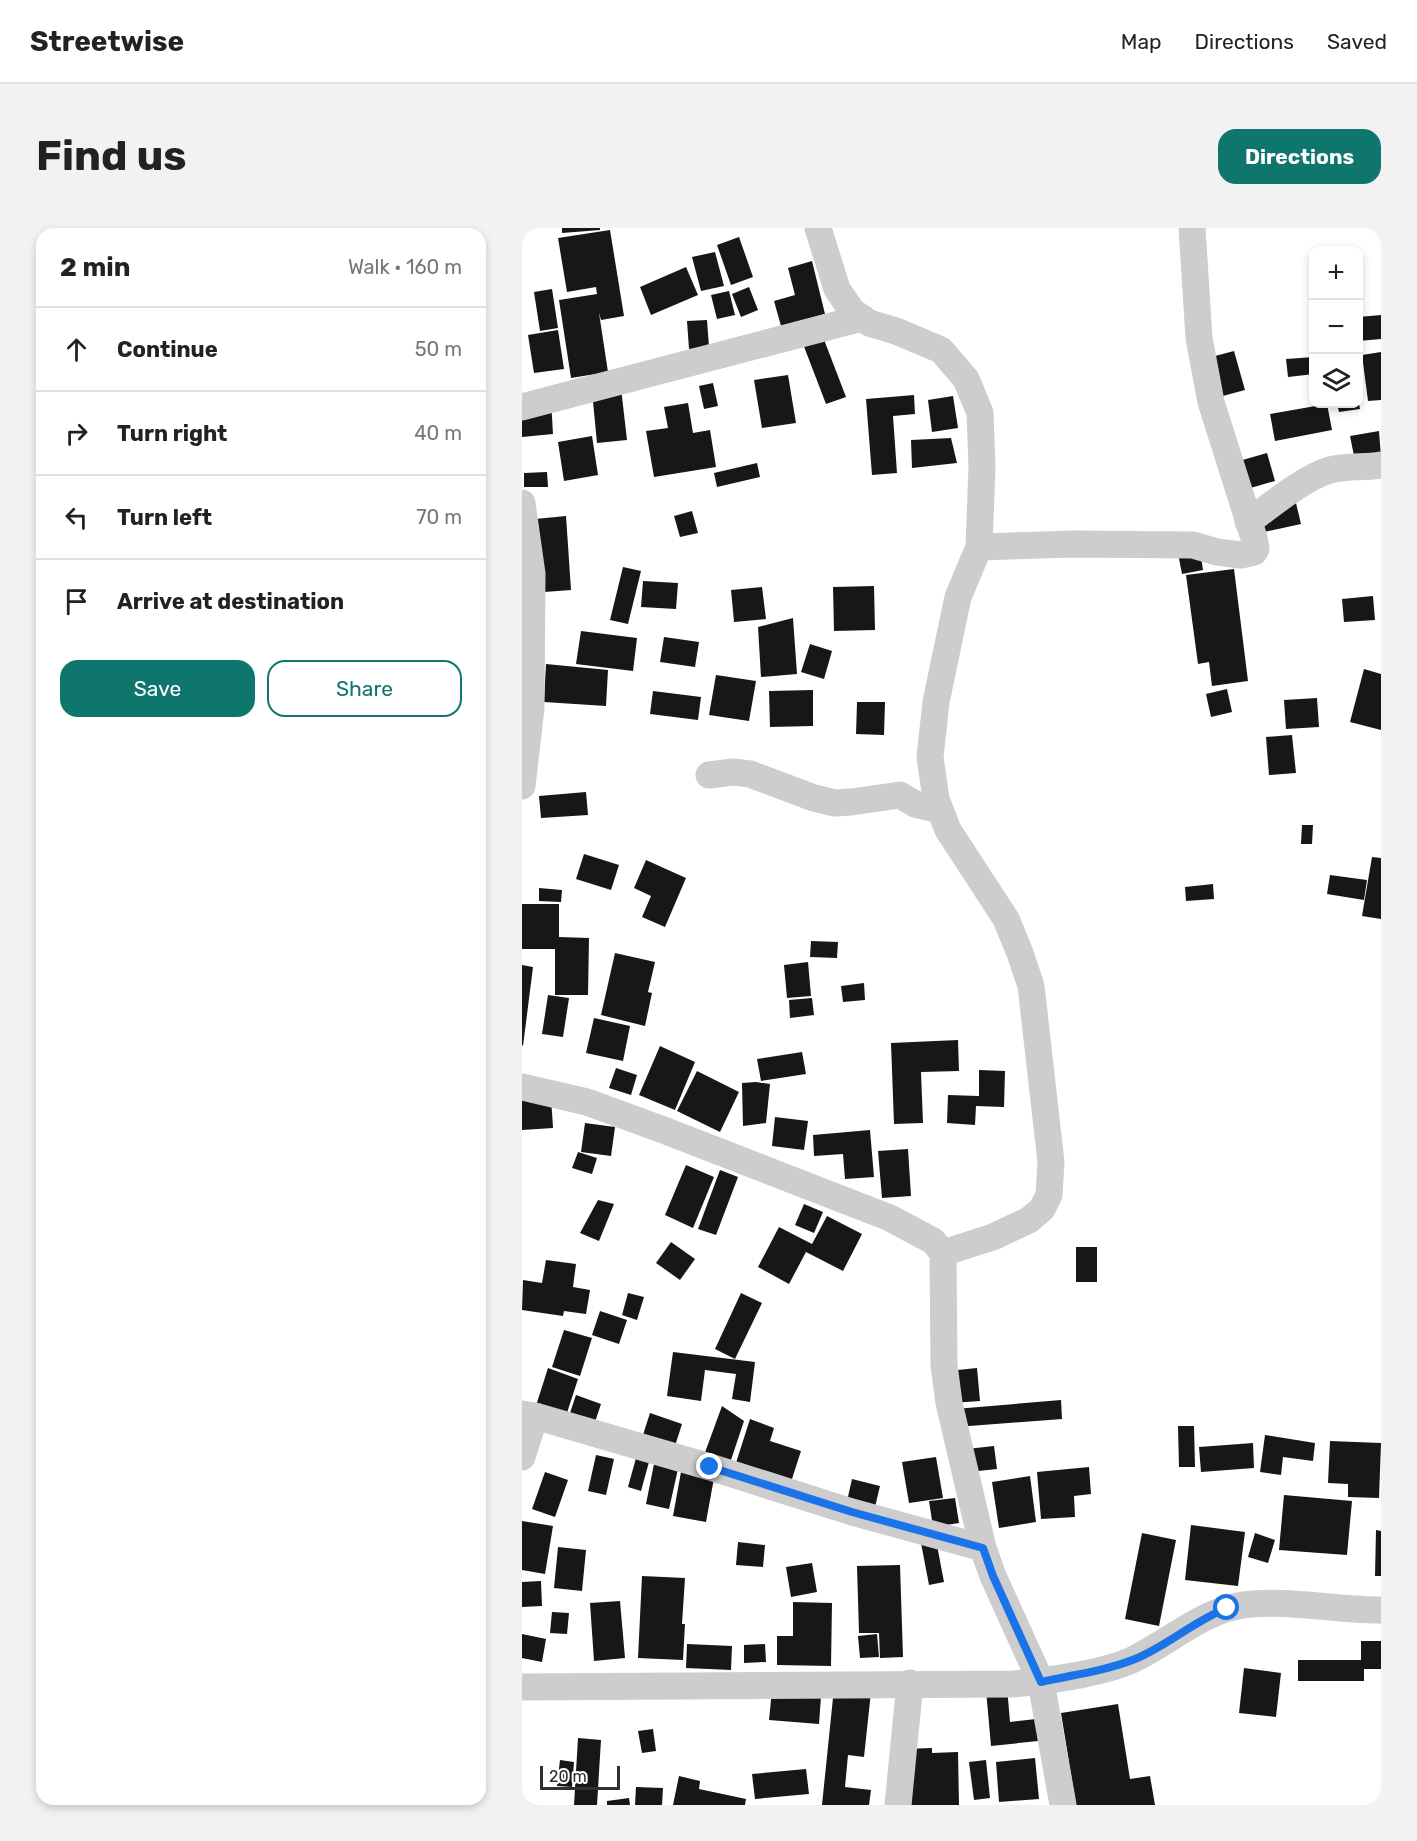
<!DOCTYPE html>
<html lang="en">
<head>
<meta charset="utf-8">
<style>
	body { margin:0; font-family:Rubik,sans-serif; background:#f2f2f2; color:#222 }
	.controls { position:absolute; right:18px; top:18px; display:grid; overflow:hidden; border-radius:12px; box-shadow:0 3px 9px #0003 }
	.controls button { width:54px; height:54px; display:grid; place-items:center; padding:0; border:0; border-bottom:2px solid #e0e0e0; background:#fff; color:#222; font:30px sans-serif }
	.scale { position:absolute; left:18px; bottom:15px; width:80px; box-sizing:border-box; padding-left:6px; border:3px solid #303030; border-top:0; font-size:16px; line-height:21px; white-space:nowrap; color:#303030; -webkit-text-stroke:4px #fff; paint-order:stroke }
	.stop { position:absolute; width:18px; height:18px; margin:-14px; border:4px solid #1a73e8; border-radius:50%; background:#fff }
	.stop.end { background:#1a73e8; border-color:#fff; box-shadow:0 2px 6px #0008 }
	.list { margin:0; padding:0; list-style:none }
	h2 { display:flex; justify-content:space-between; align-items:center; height:78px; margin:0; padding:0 24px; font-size:26px }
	h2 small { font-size:20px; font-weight:400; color:#767676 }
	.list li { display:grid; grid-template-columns:39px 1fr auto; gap:18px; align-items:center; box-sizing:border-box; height:84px; padding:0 24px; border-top:2px solid #e0e0e0 }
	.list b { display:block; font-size:22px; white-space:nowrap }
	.list em { font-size:20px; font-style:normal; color:#767676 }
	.actions { display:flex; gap:12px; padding:18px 24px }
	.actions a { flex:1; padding:14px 0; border:2px solid #0f766e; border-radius:18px; text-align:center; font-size:21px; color:#0f766e }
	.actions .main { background:#0f766e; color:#fff }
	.icon { flex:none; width:33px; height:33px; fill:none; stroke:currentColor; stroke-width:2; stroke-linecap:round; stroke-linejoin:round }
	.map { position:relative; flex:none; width:859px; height:1577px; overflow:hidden; border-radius:18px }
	header { display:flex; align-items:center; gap:36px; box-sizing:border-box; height:84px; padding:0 30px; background:#fff; border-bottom:2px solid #e0e0e0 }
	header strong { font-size:28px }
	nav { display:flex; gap:33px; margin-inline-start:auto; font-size:21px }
	.intro { display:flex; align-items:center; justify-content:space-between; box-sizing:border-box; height:144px; padding:0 36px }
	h1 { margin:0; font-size:42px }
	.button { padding:15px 27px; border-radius:18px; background:#0f766e; color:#fff; font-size:21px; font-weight:700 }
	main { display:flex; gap:36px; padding:0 36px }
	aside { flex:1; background:#fff; border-radius:18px; box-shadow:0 3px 9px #0003 }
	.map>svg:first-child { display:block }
	.building { fill:#171717 }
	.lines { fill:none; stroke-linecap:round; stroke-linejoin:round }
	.street { stroke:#cdcdcd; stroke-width:27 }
	.route { stroke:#1a73e8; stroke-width:8 }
</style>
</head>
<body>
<header>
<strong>Streetwise</strong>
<nav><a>Map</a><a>Directions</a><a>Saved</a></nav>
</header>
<div class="intro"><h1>Find us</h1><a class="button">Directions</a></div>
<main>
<aside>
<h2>2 min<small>Walk · 160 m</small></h2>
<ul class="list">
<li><svg class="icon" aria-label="ahead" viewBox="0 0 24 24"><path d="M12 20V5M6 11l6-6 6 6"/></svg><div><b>Continue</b></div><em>50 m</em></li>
<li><svg class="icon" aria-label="right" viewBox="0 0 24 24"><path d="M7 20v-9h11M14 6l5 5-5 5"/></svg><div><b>Turn right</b></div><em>40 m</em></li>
<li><svg class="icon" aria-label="left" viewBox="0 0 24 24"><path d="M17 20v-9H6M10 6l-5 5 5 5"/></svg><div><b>Turn left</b></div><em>70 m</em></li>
<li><svg class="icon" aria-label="arrive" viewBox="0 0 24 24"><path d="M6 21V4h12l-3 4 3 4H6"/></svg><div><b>Arrive at destination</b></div></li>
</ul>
<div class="actions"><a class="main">Save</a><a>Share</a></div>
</aside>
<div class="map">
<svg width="859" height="1577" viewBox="0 0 859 1577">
	<rect width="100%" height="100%" fill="#fff"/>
	<g class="building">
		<path d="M40,0h38v2l-38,3z"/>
		<path d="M88,2l14,86 -23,4 -2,-7 9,59 -37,6 -12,-78 38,-6 -1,-7 -29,5 -9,-54z"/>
		<path d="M217,9l14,40 -22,8 -14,-40z"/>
		<path d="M193,24l9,34 -23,5 -9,-34z"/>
		<path d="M290,33l13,53 -44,12 -7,-25 21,-6 -7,-27z"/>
		<path d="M164,39l12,28 -47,20 -11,-28z"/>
		<path d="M227,59l9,23 -17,7 -9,-23z"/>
		<path d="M30,61l6,39 -18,3 -6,-39z"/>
		<path d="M207,63l6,24 -18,4 -6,-24z"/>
		<path d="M859,87v24l-23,2v-24z"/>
		<path d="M185,92l2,27 -20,2 -2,-28z"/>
		<path d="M36,102l6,39 -30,4 -6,-38z"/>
		<path d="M301,109l23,60 -20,7 -23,-60z"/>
		<path d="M712,123l11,39 -37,10 -12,-39z"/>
		<path d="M859,124v48l-13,1 -6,-46z"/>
		<path d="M792,129v17l-26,3 -2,-18z"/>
		<path d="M266,147l8,48 -34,5 -8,-48z"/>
		<path d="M191,155l5,23 -14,3 -5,-23z"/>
		<path d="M99,160l6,52 -30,3 -5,-52z"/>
		<path d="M392,167l1,19 -22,2 4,57 -25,2 -6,-76z"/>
		<path d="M431,168l5,32 -26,4 -4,-32z"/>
		<path d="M29,172l2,34 -31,3v-35z"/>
		<path d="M166,175l5,30 17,-3 6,37 -62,10 -8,-46 22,-3 -4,-21z"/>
		<path d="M805,176l5,26 -57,11 -5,-27z"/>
		<path d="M815,176h22l1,5 -21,3z"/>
		<path d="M857,203l2,26 -26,4 -5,-25z"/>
		<path d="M70,208l6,39 -34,6 -6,-39z"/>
		<path d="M429,210l6,25 -45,5 -1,-28z"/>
		<path d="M745,225l8,28 -28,8 -8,-28z"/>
		<path d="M235,235l3,14 -43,10 -3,-14z"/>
		<path d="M25,244l1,15h-24v-14z"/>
		<path d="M774,275l5,21 -42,9 -5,-20z"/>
		<path d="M170,283l6,22 -18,4 -6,-21z"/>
		<path d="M44,288l5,74 -40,3 -6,-73z"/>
		<path d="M677,316l4,26 -21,4 -5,-26z"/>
		<path d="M101,339l18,4 -13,53 -18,-4z"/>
		<path d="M712,341l14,112 -36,5 -3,-24 -11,2 -12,-89z"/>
		<path d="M121,353l35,2 -2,26 -35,-2z"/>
		<path d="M352,358l1,44 -41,1 -1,-44z"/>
		<path d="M240,359l4,32 -32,3 -3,-32z"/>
		<path d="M851,368l2,24 -31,2 -2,-23z"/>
		<path d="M271,390l4,56 -36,3 -3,-50z"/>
		<path d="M59,403l56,7 -4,33 -57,-7z"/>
		<path d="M142,409l35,5 -4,25 -35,-5z"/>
		<path d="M288,416l22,7 -8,28 -23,-7z"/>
		<path d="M24,436l62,6 -2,36 -62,-4z"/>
		<path d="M842,441l17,5v56l-31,-8z"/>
		<path d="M194,447l40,6 -7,40 -40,-6z"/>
		<path d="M705,461l5,23 -21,5 -5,-23z"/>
		<path d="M291,462v36l-43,1 -1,-36z"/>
		<path d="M131,463l48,6 -3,23 -48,-6z"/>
		<path d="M795,470l2,29 -33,2 -2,-29z"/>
		<path d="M335,474h28l-1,33 -28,-1z"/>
		<path d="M770,507l4,38 -27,2 -3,-38z"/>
		<path d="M64,564l2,23 -47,3 -2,-22z"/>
		<path d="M780,597h11l-1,19h-11z"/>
		<path d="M62,626l35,11 -8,25 -35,-11z"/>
		<path d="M850,629l9,1v61l-19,-3z"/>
		<path d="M124,632l40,18 -21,49 -23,-10 9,-21 -17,-8z"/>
		<path d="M808,647l37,5 -3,20 -37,-6z"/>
		<path d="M691,656l1,15 -28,2 -1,-14z"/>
		<path d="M17,660l23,2 -1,12 -22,-1z"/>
		<path d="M0,676h37v33l30,1 -1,57h-33v-46h-33z"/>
		<path d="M289,713l27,1 -1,16 -27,-1z"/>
		<path d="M93,725l40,9 -7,30 4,1 -7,33 -44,-11z"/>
		<path d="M286,734l3,34 -24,2 -3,-33z"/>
		<path d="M0,737l11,2 -10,79 -1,-1z"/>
		<path d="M342,755l1,17 -22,2 -2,-16z"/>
		<path d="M26,767l21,3 -6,39 -21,-3z"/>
		<path d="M290,770l2,17 -24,3 -1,-18z"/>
		<path d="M72,790l36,8 -7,35 -37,-8z"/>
		<path d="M436,812l1,31 -38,1 2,51 -29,1 -3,-81z"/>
		<path d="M138,818l35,16 -20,48 -36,-15z"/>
		<path d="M280,824l4,22 -45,7 -4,-22z"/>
		<path d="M94,840l21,7 -6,20 -22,-7z"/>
		<path d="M457,842l26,1 -1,36 -28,-1 -1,19 -28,-2 1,-28 31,1z"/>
		<path d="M175,843l42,21 -19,40 -43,-21z"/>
		<path d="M234,854l14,2 -4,39 -23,3 -1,-43z"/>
		<path d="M29,869l2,31 -31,2v-31z"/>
		<path d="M253,889l33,4 -4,29 -32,-4z"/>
		<path d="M63,895l30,4 -4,29 -30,-4z"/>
		<path d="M348,902l4,47 -29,2 -2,-25 -29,2 -1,-21z"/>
		<path d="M386,921l3,47 -29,2 -4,-47z"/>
		<path d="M56,924l19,6 -5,16 -20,-6z"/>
		<path d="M164,937l28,12 -21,51 -28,-13z"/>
		<path d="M198,942l18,7 -22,58 -18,-6z"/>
		<path d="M76,972l16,4 -15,37 -19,-8z"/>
		<path d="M282,976l19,8 -9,21 -19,-8z"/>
		<path d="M305,988l35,18 -19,37 -37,-19 -17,32 -31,-17 21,-40 33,17z"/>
		<path d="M149,1014l24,17 -15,21 -24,-17z"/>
		<rect x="554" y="1019" width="21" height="35"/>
		<path d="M24,1032l30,4 -3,23 17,3 -4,24 -22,-3 -1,5 -41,-6 1,-30 19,3z"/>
		<path d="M106,1065l16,4 -7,23 -15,-5z"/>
		<path d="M219,1065l21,10 -27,56 -20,-10z"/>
		<path d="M78,1083l27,9 -8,24 -27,-9z"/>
		<path d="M42,1102l28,8 -12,38 -28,-9z"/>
		<path d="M151,1124l82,10 -5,40 -18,-3 4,-25 -31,-4 -4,31 -34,-5z"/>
		<path d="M26,1140l30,11 -14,43 -30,-10z"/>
		<path d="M455,1140l3,33 -29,2 -3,-32z"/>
		<path d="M54,1167l25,9 -9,27 -25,-9z"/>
		<path d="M539,1172l1,19 -106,8 -1,-18z"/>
		<path d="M200,1178l22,15 -15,45 -26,-8z"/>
		<path d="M128,1185l32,11 -8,25 -32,-11z"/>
		<path d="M228,1191l24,9 -4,13 31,10 -11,34 -55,-19z"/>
		<path d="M656,1198h16l1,41h-16z"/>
		<path d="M743,1207l50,8 -2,18 -30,-4 -2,18 -21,-3z"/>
		<path d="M808,1213l51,2 -2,55 -31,-1v-13l-20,-1z"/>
		<path d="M731,1215l1,25 -53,4 -2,-25z"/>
		<path d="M472,1218l3,23 -28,3 -2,-23z"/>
		<path d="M74,1227l18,4 -8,36 -18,-4z"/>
		<path d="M414,1229l7,41 -34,5 -7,-41z"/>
		<path d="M114,1230l13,4 -8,29 -13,-4z"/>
		<path d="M132,1236l24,5 -9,40 -23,-5z"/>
		<path d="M567,1239l2,27 -17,2 1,21 -34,2 -4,-47z"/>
		<path d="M23,1244l23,8 -13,37 -23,-8z"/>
		<path d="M159,1244l33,6 -8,44 -33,-6z"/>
		<path d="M508,1248l6,46 -37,6 -7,-46z"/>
		<path d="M330,1251l28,7 -5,21 -28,-6z"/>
		<path d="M762,1267l68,6 -5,54 -68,-5z"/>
		<path d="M433,1270l4,25 -26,4 -4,-26z"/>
		<path d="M0,1293l31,5 -8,48 -23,-4z"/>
		<path d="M669,1297l54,7 -7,54 -53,-6z"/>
		<path d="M854,1302l5,1v45h-6z"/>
		<path d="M620,1305l34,7 -17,86 -34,-7z"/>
		<path d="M733,1305l20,7 -7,23 -20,-6z"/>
		<path d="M414,1312l8,42 -15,3 -8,-42z"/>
		<path d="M216,1314l27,3 -2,22 -27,-2z"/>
		<path d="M36,1319l28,3 -4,41 -28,-3z"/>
		<path d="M290,1335l5,29 -26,5 -5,-30z"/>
		<path d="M378,1337l3,92 -23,1 -1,-25h-20l-2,-67z"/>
		<path d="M120,1348l43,2 -3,46h3l-2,36 -45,-2z"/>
		<path d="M19,1353l1,25 -20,1v-25z"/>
		<path d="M98,1373l5,57 -31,3 -4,-58z"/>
		<path d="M271,1374l39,1 -1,63 -54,-1v-29h16z"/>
		<path d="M30,1384l17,1 -2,21 -17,-1z"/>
		<path d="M0,1406l24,5 -4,23 -20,-4z"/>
		<path d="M355,1406l2,23 -19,1 -2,-22z"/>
		<path d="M839,1413h20v28h-17v12h-66v-21h63z"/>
		<path d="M165,1416l45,2 -1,24 -45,-2z"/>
		<path d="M243,1416l1,18 -22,1v-18z"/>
		<path d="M722,1440l37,5 -5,44 -37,-4z"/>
		<path d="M251,1452l49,3 -3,41 -50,-4z"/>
		<path d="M485,1459l3,35 26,-3 2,22 -47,5 -5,-56z"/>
		<path d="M312,1460l37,4 -7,65 -16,-2 -3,32 26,3 -2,15h-47z"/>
		<path d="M596,1476l12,75 20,-3 5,29h-79l-15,-92z"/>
		<path d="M131,1501l3,22 -14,2 -4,-22z"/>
		<path d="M56,1510l23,2 -4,65h-23z"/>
		<path d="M410,1520v5l26,-1 1,53h-66l9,-56z"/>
		<path d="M513,1530l4,41 -40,3 -3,-40z"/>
		<path d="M38,1532l14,2 -2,25 -15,-1z"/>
		<path d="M464,1532l4,38 -16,2 -5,-38z"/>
		<path d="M284,1541l3,25 -54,5 -3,-25z"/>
		<path d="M157,1548l21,5 -1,8 47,10 -1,6h-72z"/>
		<path d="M114,1559l27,1 -1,17h-27z"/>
		<path d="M107,1570l1,7h-23v-4z"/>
	</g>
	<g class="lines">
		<g class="street">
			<path d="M296,0l19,61 15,22 17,12 27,8 45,19 25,29 14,34 2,53 -3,81 -21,50 -22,105 -6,55 6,42 12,31 58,89 14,34 11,33 20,176 -2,33 -7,14 -13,11 -36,17 -50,16"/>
			<path d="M0,179l340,-89"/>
			<path d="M0,275l10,71 -1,134 -9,78"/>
			<path d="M726,294c22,-16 57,-45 82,-52 17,-5 34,-2 51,-5"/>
			<path d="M457,319l94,-3 120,1 24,7 24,3 13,-3 2,-3 -2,-11 -43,-136 -12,-64 -7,-110"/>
			<path d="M187,547l24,-3 17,2 64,24 21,5 16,-1 49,-7 15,9 25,6"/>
			<path d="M0,859l65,15 79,29 224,87 43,23 10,12 1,112 5,38 34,145 10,28 48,106 22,123"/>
			<path d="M0,1186l13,2 175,51 142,45 131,36"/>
			<path d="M0,1229l13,-41"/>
			<path d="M0,1459l491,-3c34,-3 96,-11 125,-27 29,-15 57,-38 88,-48 41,-14 110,2 155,1"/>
			<path d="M376,1577l12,-122"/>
		</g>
	</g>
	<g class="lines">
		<path class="route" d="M188,1239l142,45 131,36 10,28 48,106c31,-7 64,-11 94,-23 32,-13 59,-38 92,-51"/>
	</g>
</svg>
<div class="controls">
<button>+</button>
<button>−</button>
<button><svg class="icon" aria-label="layers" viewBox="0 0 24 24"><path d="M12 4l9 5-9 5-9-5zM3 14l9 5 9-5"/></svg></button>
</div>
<div class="scale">20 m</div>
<div class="stop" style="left:705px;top:1380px"></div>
<div class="stop end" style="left:188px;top:1239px"></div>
</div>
</main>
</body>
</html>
